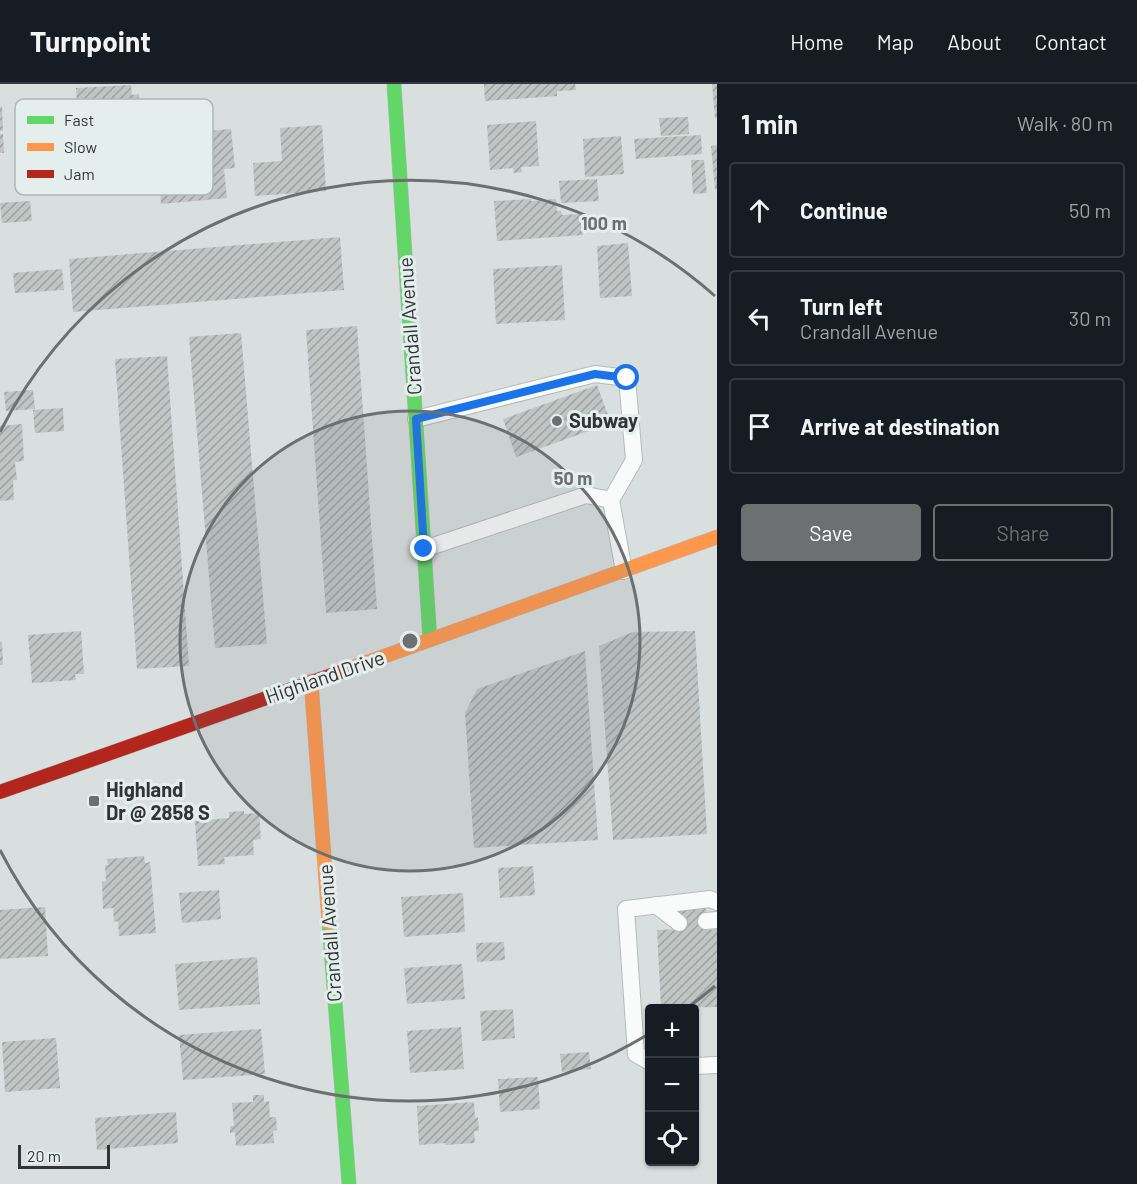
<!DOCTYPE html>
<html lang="en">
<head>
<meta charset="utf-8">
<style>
	body { margin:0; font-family:Barlow,sans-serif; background:#242831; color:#f1f3f6 }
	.controls { position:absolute; right:18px; bottom:18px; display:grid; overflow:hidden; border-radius:6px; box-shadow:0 2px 4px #0004 }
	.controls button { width:54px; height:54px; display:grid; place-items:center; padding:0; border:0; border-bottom:2px solid #363941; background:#171b24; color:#f1f3f6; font:30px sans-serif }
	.scale { position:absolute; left:18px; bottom:15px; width:92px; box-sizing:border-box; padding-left:6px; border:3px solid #313535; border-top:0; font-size:16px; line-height:21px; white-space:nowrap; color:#313535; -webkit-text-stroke:4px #e3eeed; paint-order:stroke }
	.stop { position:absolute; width:18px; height:18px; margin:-14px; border:4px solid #1a73e8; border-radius:50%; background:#fff }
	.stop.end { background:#1a73e8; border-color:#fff; box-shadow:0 2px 6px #0008 }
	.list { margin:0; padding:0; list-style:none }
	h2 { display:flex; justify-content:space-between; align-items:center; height:78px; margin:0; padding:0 24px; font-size:26px }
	h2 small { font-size:20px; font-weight:400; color:#9ea1a6 }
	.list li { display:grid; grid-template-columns:39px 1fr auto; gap:18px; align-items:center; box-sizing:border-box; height:96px; margin:0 12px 12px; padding:0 12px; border:2px solid #363941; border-radius:6px }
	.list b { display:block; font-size:22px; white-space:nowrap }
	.list p { margin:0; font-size:20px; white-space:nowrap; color:#9ea1a6 }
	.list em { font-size:20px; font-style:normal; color:#9ea1a6 }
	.actions { display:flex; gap:12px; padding:18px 24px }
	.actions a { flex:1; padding:14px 0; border:2px solid #6c7070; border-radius:6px; text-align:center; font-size:21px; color:#6c7070 }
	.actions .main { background:#6c7070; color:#fff }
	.icon { flex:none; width:33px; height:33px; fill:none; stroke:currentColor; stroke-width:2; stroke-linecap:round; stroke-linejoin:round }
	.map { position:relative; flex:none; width:717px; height:1100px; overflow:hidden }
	header { display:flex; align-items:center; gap:36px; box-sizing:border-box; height:84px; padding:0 30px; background:#171b24; border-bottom:2px solid #363941 }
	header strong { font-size:28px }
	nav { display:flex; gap:33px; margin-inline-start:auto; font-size:21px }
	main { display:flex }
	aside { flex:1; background:#171b24 }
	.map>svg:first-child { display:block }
	.building { fill:url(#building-hatch) }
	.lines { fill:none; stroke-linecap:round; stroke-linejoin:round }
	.lane-casing { stroke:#b6bbba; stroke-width:18 }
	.fast-casing { stroke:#b6bbba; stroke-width:15 }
	.slow-casing { stroke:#b6bbba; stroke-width:15 }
	.jam-casing { stroke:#b6bbba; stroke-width:15 }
	.lane { stroke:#f9fafa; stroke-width:16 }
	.fast { stroke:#63d668; stroke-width:14 }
	.slow { stroke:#ff974d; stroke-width:14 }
	.jam { stroke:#b3261e; stroke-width:14 }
	.route { stroke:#1a73e8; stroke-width:8 }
	.ring { fill:none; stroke:#6c7070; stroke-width:3 }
	.poi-dot { fill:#6c7070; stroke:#e3eeed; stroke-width:2 }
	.labels { text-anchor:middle; stroke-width:6; stroke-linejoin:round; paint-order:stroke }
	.street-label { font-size:20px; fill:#313535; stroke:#e3eeed }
	.poi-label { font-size:20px; font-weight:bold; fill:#313535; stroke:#e3eeed; text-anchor:start }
	.key { fill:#e3eeed; stroke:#aeb6b6; stroke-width:1.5 }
	.key-label { font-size:16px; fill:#313535 }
	.centre { fill:#6c7070; stroke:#e3eeed; stroke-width:3 }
	.ring-label { font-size:18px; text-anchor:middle; font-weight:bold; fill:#6c7070; stroke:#e3eeed; stroke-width:6; stroke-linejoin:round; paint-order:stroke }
</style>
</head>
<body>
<header>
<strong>Turnpoint</strong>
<nav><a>Home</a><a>Map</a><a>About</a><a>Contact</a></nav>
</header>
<main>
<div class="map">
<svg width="717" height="1100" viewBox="0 0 717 1100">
	<defs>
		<pattern id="building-hatch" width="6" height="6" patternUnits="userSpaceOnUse" patternTransform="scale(1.5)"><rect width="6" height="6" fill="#c0c5c4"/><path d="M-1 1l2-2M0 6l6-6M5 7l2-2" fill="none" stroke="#9da1a0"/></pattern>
	</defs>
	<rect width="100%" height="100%" fill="#d9dede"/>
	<g class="building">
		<path d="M484,0h91l1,6 -19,1v5l-72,5z"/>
		<path d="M712,0h5v34h-2z"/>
		<path d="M131,1l1,10 7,-1 2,34 -27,1 2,34 -36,2 -4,-77z"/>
		<path d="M0,23h2l1,24h-3z"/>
		<path d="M688,33l1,17 -28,2 -2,-18z"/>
		<path d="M536,37l3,45 -18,1 1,5 -8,1 -1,-5 -23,2 -3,-45z"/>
		<path d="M322,41l4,66 -71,5 -2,-33 29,-2 -2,-33z"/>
		<path d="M231,45l4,39 -11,1 3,29 -66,6 -3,-35 31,-2 -3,-34z"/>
		<path d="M0,50h3l1,19h-4z"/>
		<path d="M701,51l1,19 -66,5 -2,-20z"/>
		<path d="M621,52l3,38 -39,3 -2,-38z"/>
		<path d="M717,61v44l-2,1 -4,-44z"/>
		<path d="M691,76h13l3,33 -14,1z"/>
		<path d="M597,95l2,22 -38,2 -2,-22z"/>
		<path d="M531,115v2l25,-2 1,12h4l1,4 20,-1 1,21 -86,6 -3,-40z"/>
		<path d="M30,117l2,20 -30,2 -2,-20z"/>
		<path d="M340,153l4,53 -271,22 -4,-53z"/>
		<path d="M628,159l4,53 -32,2 -3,-52z"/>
		<path d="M562,181l3,55 -69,4 -3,-55z"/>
		<path d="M62,185l2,21 -49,3 -2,-20z"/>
		<path d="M357,242l20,283 -51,4 -20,-283z"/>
		<path d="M241,249l26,311 -52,4 -26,-311z"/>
		<path d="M167,272l22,310 -52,3 -22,-310z"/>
		<path d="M597,301l14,38 -95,34 -13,-38z"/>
		<path d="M33,306l2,19 -29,2 -2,-19z"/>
		<path d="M63,324l1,23 -29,2 -2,-23z"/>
		<path d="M22,340l2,37 -9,1 2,18h-4l1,20 -14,1v-75z"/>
		<path d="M81,547l3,43h-9l1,6 -44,3 -4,-48z"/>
		<path d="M695,547l12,203 -94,6 -14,-194 34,-14z"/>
		<path d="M0,558h2l1,23h-3z"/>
		<path d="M585,567l13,189 -124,8 -9,-135 12,-24z"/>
		<path d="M244,727v3l15,-1 2,26 -8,1 1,15 -30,2 1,7 -27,2 -3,-45 34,-3v-6z"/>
		<path d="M144,772l1,7 5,-1 6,71 -37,3 -1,-15 -4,1 -1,-14 -10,1 -1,-27 4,-1 -1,-16h3l-1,-6z"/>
		<path d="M533,782l2,29 -35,3 -2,-30z"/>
		<path d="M219,806l2,29 -39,4 -3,-30z"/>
		<path d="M463,809l2,39 -61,5 -3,-40z"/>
		<path d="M706,821l1,25 10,-1v78l-56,1 -4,-78 22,-1 -1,-22z"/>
		<path d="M45,823l3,49 -48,3v-49z"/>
		<path d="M504,858l1,18 -28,2 -1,-19z"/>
		<path d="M257,873l3,47 -81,6 -4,-46z"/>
		<path d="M462,880l3,35 -58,5 -3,-36z"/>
		<path d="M513,925l2,29 -33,3 -2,-30z"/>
		<path d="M461,943l3,42 -54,4 -3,-42z"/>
		<path d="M261,945l4,45 -82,6 -4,-45z"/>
		<path d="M56,954l4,50 -55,4 -3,-50z"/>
		<path d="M589,968l2,17 -29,3 -2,-18z"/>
		<path d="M538,993l2,32 -40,3 -2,-33z"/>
		<path d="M253,1011h11v7l5,-1 1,16h6l1,13 -4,1 1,12 -38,3 -1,-14 -5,1v-7h4l-2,-23 21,-1z"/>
		<path d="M474,1018l1,16 3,-1 1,14h-5l1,12 -30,2v-2l-26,2 -2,-39z"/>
		<path d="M176,1028l2,31 -81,7 -2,-32z"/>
	</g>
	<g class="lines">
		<defs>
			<g id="lane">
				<path d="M416,335l179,-45 32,4 7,82 -23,40 13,71"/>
				<path d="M424,465l162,-54 25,5"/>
				<path d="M656,821l23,18"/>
				<path d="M706,837l11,-1"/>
				<path d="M650,978l-14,-8 -10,-145 84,-10 7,3"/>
				<path d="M694,982l23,-1"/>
			</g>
			<g id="fast">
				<path d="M394,0l36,556"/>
				<path d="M329,839l20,261"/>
			</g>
			<g id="slow">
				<path d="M343,587l374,-134"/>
				<path d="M311,597l18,242"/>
			</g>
			<path id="jam" d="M0,708l343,-121"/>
		</defs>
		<use href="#lane" class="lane-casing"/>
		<use href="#fast" class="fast-casing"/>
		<use href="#slow" class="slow-casing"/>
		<use href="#jam" class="jam-casing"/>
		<use href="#lane" class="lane"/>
		<use href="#fast" class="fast"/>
		<use href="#slow" class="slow"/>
		<use href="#jam" class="jam"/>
	</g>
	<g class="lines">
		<path class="route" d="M424,465l-8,-130 179,-45 32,4"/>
	</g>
	<circle cx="410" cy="557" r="230" fill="#6c7070" fill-opacity=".12"/>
	<g class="ring">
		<circle cx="410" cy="557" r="230"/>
		<path d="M715 902A460 460 0 0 1 687 924M647 951A460 460 0 0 1 0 766M0 348A460 460 0 0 1 715 212"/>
	</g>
	<g class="poi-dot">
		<circle cx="557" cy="337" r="6"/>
		<rect x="88" y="711" width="12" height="12" rx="3"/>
	</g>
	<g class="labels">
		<g class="street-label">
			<text transform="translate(410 242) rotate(-94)" y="7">Crandall Avenue</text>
			<text transform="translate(325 593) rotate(-19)" y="7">Highland Drive</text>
			<text transform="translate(330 849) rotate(-94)" y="7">Crandall Avenue</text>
		</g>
		<g class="poi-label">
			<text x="569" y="344">Subway</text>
			<text x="106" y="713">Highland<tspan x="106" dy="23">Dr @ 2858 S</tspan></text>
		</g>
	</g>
	<rect x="15" y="15" width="198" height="96" rx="9" class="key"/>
	<rect x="27" y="32" width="27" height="8" fill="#63d668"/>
	<rect x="27" y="59" width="27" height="8" fill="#ff974d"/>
	<rect x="27" y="86" width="27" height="8" fill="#b3261e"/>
	<g class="key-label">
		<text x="64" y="42">Fast</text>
		<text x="64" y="69">Slow</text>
		<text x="64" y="96">Jam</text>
	</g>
	<circle cx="410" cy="557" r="9" class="centre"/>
	<g class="ring-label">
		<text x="604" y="146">100 m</text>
		<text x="573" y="401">50 m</text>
	</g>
</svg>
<div class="controls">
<button>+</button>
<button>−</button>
<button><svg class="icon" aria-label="locate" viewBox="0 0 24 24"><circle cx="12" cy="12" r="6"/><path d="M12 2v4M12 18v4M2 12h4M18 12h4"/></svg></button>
</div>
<div class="scale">20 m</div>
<div class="stop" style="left:627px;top:294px"></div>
<div class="stop end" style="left:424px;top:465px"></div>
</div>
<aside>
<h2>1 min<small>Walk · 80 m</small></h2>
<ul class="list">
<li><svg class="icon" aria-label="ahead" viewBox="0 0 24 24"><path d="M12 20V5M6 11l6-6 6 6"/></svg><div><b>Continue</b></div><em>50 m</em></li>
<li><svg class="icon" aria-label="left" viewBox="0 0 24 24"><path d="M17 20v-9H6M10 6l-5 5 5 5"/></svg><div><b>Turn left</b><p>Crandall Avenue</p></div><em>30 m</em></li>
<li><svg class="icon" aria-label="arrive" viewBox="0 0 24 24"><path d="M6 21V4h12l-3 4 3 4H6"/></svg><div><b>Arrive at destination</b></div></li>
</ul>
<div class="actions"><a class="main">Save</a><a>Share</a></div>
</aside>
</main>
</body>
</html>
